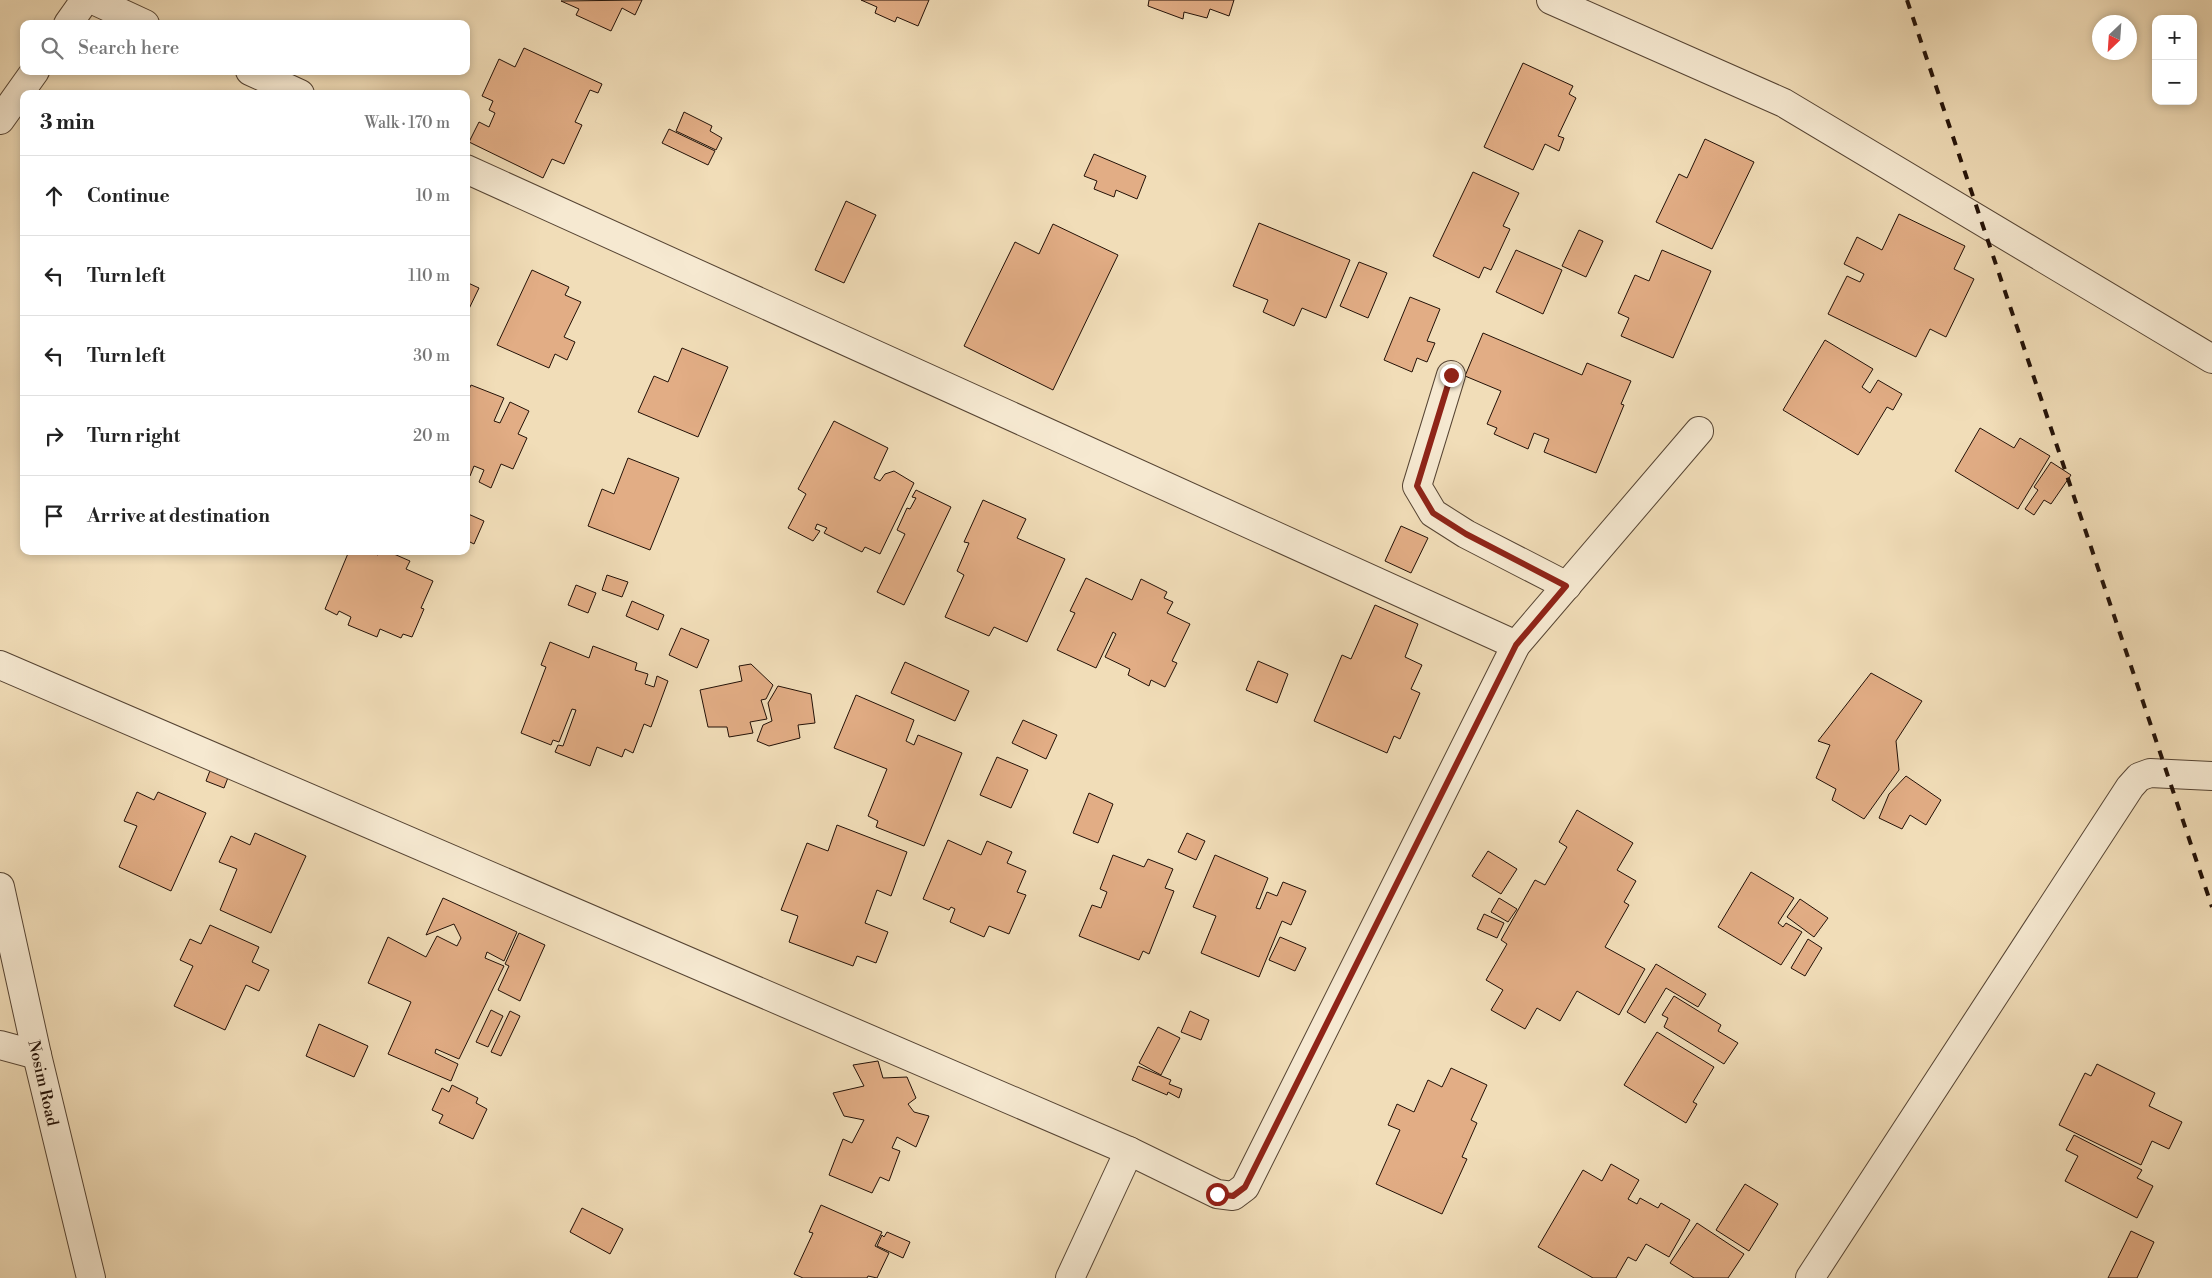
<!DOCTYPE html>
<html lang="en">
<head>
<meta charset="utf-8">
<style>
	body { margin:0; font-family:"Libre Bodoni",serif; background:#f2f2f2; color:#222 }
	.controls { position:absolute; right:15px; top:15px; display:grid; overflow:hidden; border-radius:10px; box-shadow:0 2px 8px #0003 }
	.controls button { width:45px; height:45px; display:grid; place-items:center; padding:0; border:0; border-bottom:1px solid #e0e0e0; background:#fff; color:#222; font:25px sans-serif }
	.compass { position:absolute; left:2092px; top:15px; width:45px; height:45px; border-radius:50%; background:#fff; box-shadow:0 2px 8px #0003; rotate:205deg }
	.stop { position:absolute; width:15px; height:15px; margin:-11px; border:4px solid #8f2418; border-radius:50%; background:#fff }
	.stop.end { background:#8f2418; border-color:#fff; box-shadow:0 1px 5px #0008 }
	.list { margin:0; padding:0; list-style:none }
	h2 { display:flex; justify-content:space-between; align-items:center; height:65px; margin:0; padding:0 20px; font-size:21px }
	h2 small { font-size:16px; font-weight:400; color:#767676 }
	.list li { display:grid; grid-template-columns:32px 1fr auto; gap:15px; align-items:center; box-sizing:border-box; height:80px; padding:0 20px; border-top:1px solid #e0e0e0 }
	.list b { display:block; font-size:19px; white-space:nowrap }
	.list em { font-size:16px; font-style:normal; color:#767676 }
	.icon { flex:none; width:28px; height:28px; fill:none; stroke:currentColor; stroke-width:2; stroke-linecap:round; stroke-linejoin:round }
	.map { position:relative; flex:none; width:2212px; height:1278px; overflow:hidden }
	.search { position:absolute; background:#fff; box-shadow:0 2px 8px #0003; left:20px; top:20px; width:450px; height:55px; display:flex; align-items:center; gap:12px; box-sizing:border-box; padding:0 18px; border-radius:10px; color:#767676; font-size:19px }
	.panel { position:absolute; background:#fff; box-shadow:0 2px 8px #0003; left:20px; top:90px; width:450px; height:465px; border-radius:10px }
	.map>svg:first-child { display:block }
	.building { fill:#e2ad85; stroke:#231107 }
	.lines { fill:none; stroke-linecap:round; stroke-linejoin:round }
	.minor-casing { stroke:#564433; stroke-width:30 }
	.minor { stroke:#f6e9d1; stroke-width:28 }
	.rail { stroke:#231107; stroke-width:4; stroke-dasharray:9 9; stroke-linecap:butt }
	.route { stroke:#8f2418; stroke-width:6 }
	.labels { text-anchor:middle; stroke-width:5; stroke-linejoin:round; paint-order:stroke }
	.street-label { font-size:16px; fill:#231107; stroke:#f6e9d1 }
</style>
</head>
<body>
<div class="map">
<svg width="2212" height="1278" viewBox="0 0 2212 1278">
	<rect width="100%" height="100%" fill="#f1ddb8"/>
	<filter id="stains"><feTurbulence type="fractalNoise" baseFrequency=".004" numOctaves="4"/><feColorMatrix values="0 0 0 0 .2 0 0 0 0 .09 0 0 0 0 .02 0 0 0 .5 -.17"/></filter>
	<radialGradient id="worn" r=".72"><stop offset=".6" stop-color="#630" stop-opacity="0"/><stop offset="1" stop-color="#630" stop-opacity=".3"/></radialGradient>
	<g class="building">
		<path d="M642,0l-7,15 -13,-7 -11,23 -35,-16 3,-6 -18,-8z"/>
		<path d="M861,0h68l-11,26 -21,-9 -2,5 -20,-9 2,-6z"/>
		<path d="M1149,0h85l-5,16 -19,-7 -3,9 -23,-6 -1,7 -35,-13z"/>
		<path d="M524,48l78,36 -4,9 -8,-3 -15,32 7,3 -18,39 -12,-5 -9,19 -74,-36 10,-20 10,5 6,-14 -6,-3 4,-9 -11,-5 17,-37 16,8z"/>
		<path d="M1523,63l50,23 -4,8 7,4 -18,38 6,2 -5,13 -14,-7 -12,26 -49,-23z"/>
		<path d="M684,112l28,14 -2,5 12,7 -6,12 -40,-19z"/>
		<path d="M669,129l46,22 -7,14 -46,-22z"/>
		<path d="M1705,139l49,23 -42,87 -56,-27 23,-48 8,4z"/>
		<path d="M1094,154l52,22 -9,23 -21,-9 -2,7 -20,-8 3,-8 -13,-5z"/>
		<path d="M1473,172l46,21 -16,33 7,3 -19,41 -7,-3 -5,11 -46,-22z"/>
		<path d="M846,201l30,14 -32,68 -29,-13z"/>
		<path d="M1899,214l66,32 -11,23 20,10 -28,58 -16,-8 -14,28 -88,-43 19,-38 13,6 4,-8 -20,-10 13,-27 25,13z"/>
		<path d="M1259,223l91,37 -24,58 -24,-10 -8,18 -31,-14 5,-12 -35,-14z"/>
		<path d="M1053,224l65,31 -65,135 -89,-44 51,-104 24,12z"/>
		<path d="M1579,230l24,11 -17,36 -24,-11z"/>
		<path d="M1516,250l46,20 -19,44 -47,-22z"/>
		<path d="M1662,250l49,21 -38,87 -52,-22 8,-18 -11,-5 17,-38 14,6z"/>
		<path d="M1359,262l28,11 -19,45 -28,-12z"/>
		<path d="M532,270l37,17 -4,8 16,7 -17,35 11,5 -8,18 -12,-6 -6,14 -52,-23z"/>
		<path d="M466,282l13,6 -13,27z"/>
		<path d="M1410,297l30,12 -13,32 8,2 -8,19 -10,-4 -5,14 -28,-12z"/>
		<path d="M1483,333l99,42 5,-12 44,18 -10,23 3,1 -28,68 -52,-21 5,-13 -15,-6 -6,16 -34,-15 3,-6 -10,-4 14,-33 -36,-15z"/>
		<path d="M1825,340l48,29 -11,18 8,6 8,-13 24,14 -9,16 -6,-3 -29,48 -75,-45z"/>
		<path d="M682,348l46,19 -30,70 -60,-25 16,-36 14,6z"/>
		<path d="M471,385l33,13 -10,23 6,2 10,-21 19,9 -11,23 9,4 -14,31 -12,-5 -10,24 -12,-6 5,-12 -10,-4 -4,10 -4,-2v-78z"/>
		<path d="M834,421l54,27 -14,30 6,3 5,-7 9,-3 20,12 -34,71 -15,-7 -3,5 -38,-19 3,-5 -10,-4 -2,5 5,2 -7,10 -25,-13 18,-34 -8,-5z"/>
		<path d="M1980,428l34,20 6,-10 30,18 -32,53 -63,-38z"/>
		<path d="M628,458l51,20 -29,72 -62,-24 14,-37 12,5z"/>
		<path d="M2051,462l20,13 -20,29 -7,-4 -10,15 -9,-6 13,-19 -4,-3z"/>
		<path d="M916,490l35,17 -47,98 -27,-13 28,-58 -8,-4 10,-22 3,1 6,-11 -4,-1z"/>
		<path d="M983,500l43,19 -9,19 48,21 -38,83 -33,-15 -5,9 -44,-19 19,-42 -7,-4 12,-28 -5,-1z"/>
		<path d="M466,513l18,8 -10,23 -8,-4z"/>
		<path d="M1401,526l27,12 -17,35 -26,-12z"/>
		<path d="M349,551h18l11,4 2,-4h7l23,10 -4,8 27,12 -12,27 3,1 -12,28 -9,-3 -2,4 -21,-9 -3,8 -29,-12 3,-8 -12,-6 -2,4 -12,-6z"/>
		<path d="M607,575l21,7 -6,15 -20,-7z"/>
		<path d="M1086,578l46,22 9,-21 26,13 -3,6 9,4 -6,11 23,11 -18,37 5,2 -12,24 -14,-7 -2,6 -21,-11 2,-6 -25,-12 11,-23 -3,-2 -17,36 -39,-18 18,-37 -5,-2z"/>
		<path d="M576,585l20,8 -8,20 -20,-8z"/>
		<path d="M632,601l32,14 -6,15 -32,-14z"/>
		<path d="M1375,605l43,19 -13,33 17,8 -11,24 9,4 -20,46 -6,-3 -7,17 -73,-32 28,-66 9,4z"/>
		<path d="M681,628l28,12 -12,28 -28,-13z"/>
		<path d="M550,642l39,16 4,-12 44,17 -2,7 13,4 -3,10 9,3 3,-11 11,5 -17,46 -7,-3 -11,29 -8,-4 -3,8 -25,-10 -7,19 -35,-14 3,-7 5,1 13,-36 -4,-1 -13,33 -6,-2 -2,5 -30,-12 25,-66 -5,-2z"/>
		<path d="M1258,661l30,13 -11,29 -31,-13z"/>
		<path d="M905,662l64,29 -14,30 -64,-28z"/>
		<path d="M751,664l22,21 -7,14 -5,1 6,19 -17,3 3,11 -24,4 -2,-10h-19l-8,-37 42,-9 -3,-15z"/>
		<path d="M1871,673l51,28 -26,40 3,29 -35,49 -32,-19 4,-11 -20,-11 14,-33 -12,-4z"/>
		<path d="M778,686l33,8 4,29 -17,2 2,13 -31,8 -12,-5 6,-16 9,-4 -4,-18z"/>
		<path d="M856,695l58,25 -8,21 8,4 4,-10 44,18 -38,93 -48,-19 2,-6 -10,-5 19,-47 -53,-21z"/>
		<path d="M1023,720l34,15 -11,24 -34,-16z"/>
		<path d="M997,757l31,13 -17,38 -31,-13z"/>
		<path d="M211,768l18,7 -5,13 -18,-7z"/>
		<path d="M1906,776l35,24 -15,25 -16,-10 -8,14 -23,-11 10,-24z"/>
		<path d="M137,792l17,8 4,-8 48,21 -35,78 -52,-24 18,-41 -13,-5z"/>
		<path d="M1089,793l24,11 -15,39 -25,-10z"/>
		<path d="M1577,810l56,33 -16,27 19,11 -12,21 5,3 -24,42 40,22 -26,46 -42,-24 -17,30 -23,-13 -12,21 -34,-19 12,-20 -17,-10 21,-36 -6,-4 34,-60 10,5 22,-38 -8,-5z"/>
		<path d="M837,825l70,27 -16,44 -14,-6 -12,33 23,9 -12,31 -19,-7 -4,10 -64,-24 9,-26 -17,-6 26,-67 21,8z"/>
		<path d="M255,833l51,23 -35,77 -51,-23 17,-41 -18,-7 12,-26 19,9z"/>
		<path d="M1187,833l18,8 -9,19 -18,-8z"/>
		<path d="M948,840l33,15 6,-14 25,11 -5,11 19,8 -9,21 9,3 -17,39 -20,-8 -5,11 -34,-15 5,-13 -4,-2 -2,3 -26,-11z"/>
		<path d="M1488,851l29,18 -16,25 -29,-18z"/>
		<path d="M1113,855l31,12 4,-8 25,10 -8,19 9,3 -25,63 -6,-3 -4,9 -60,-24 13,-31 9,3 6,-16 -7,-3z"/>
		<path d="M1215,855l53,23 -12,30 4,1 7,-17 10,4 6,-14 23,9 -15,34 -9,-4 -23,56 -58,-24 15,-37 -23,-9z"/>
		<path d="M1751,872l43,26 -16,25 5,4 3,-4 16,9 -21,33 -63,-38z"/>
		<path d="M443,898l74,34 -13,29 -17,-9 -2,6 19,8 -45,93 -23,-10 -1,4 23,11 -7,17 -63,-27 23,-52 -43,-19 20,-46 38,20 11,-21 20,10 4,-8 -7,-14 -28,11z"/>
		<path d="M1499,898l18,11 -9,13 -17,-10z"/>
		<path d="M1800,899l28,19 -14,19 -27,-20z"/>
		<path d="M1484,914l20,9 -7,15 -20,-9z"/>
		<path d="M210,925l49,22 -7,15 17,8 -10,21 -13,-6 -21,45 -51,-24 19,-40 -13,-6 10,-21 11,5z"/>
		<path d="M519,933l26,12 -25,56 -22,-11 11,-24 -4,-2z"/>
		<path d="M1280,937l26,11 -11,23 -26,-11z"/>
		<path d="M1808,939l14,9 -17,28 -14,-8z"/>
		<path d="M1656,964l50,30 -8,13 -32,-19 -21,35 -18,-11z"/>
		<path d="M1674,996l47,29 -3,6 20,12 -14,21 -60,-37 4,-9 -6,-3z"/>
		<path d="M491,1010l12,6 -15,31 -12,-5z"/>
		<path d="M510,1011l10,5 -19,40 -10,-4z"/>
		<path d="M1190,1011l19,9 -8,20 -20,-8z"/>
		<path d="M319,1024l49,22 -14,31 -48,-21z"/>
		<path d="M1158,1027l22,11 -19,37 -22,-12z"/>
		<path d="M1657,1032l57,35 -21,35 4,2 -11,19 -62,-38z"/>
		<path d="M878,1061l5,17 24,-1 9,21 -8,6 6,8 15,4 -13,31 -19,-10 -5,11 8,3 -11,30 -9,-4 -8,16 -43,-18 14,-36 9,4 12,-23 -20,-4 -11,-23 31,-7 -11,-21z"/>
		<path d="M2097,1064l58,29 -6,13 33,16 -13,27 -17,-8 -11,24 -82,-40 26,-52 6,3z"/>
		<path d="M1138,1066l33,14 -2,4 13,5 -3,9 -11,-6 -1,3 -35,-15z"/>
		<path d="M1451,1068l36,17 -16,35 6,3 -15,34 5,2 -25,55 -66,-30 24,-54 -12,-5 9,-21 17,8 14,-32 14,7z"/>
		<path d="M452,1085l26,13 -2,5 11,6 -14,30 -34,-16 4,-8 -11,-5 10,-22 7,4z"/>
		<path d="M2074,1135l68,35 -5,8 16,8 -16,32 -72,-37 13,-25 -12,-6z"/>
		<path d="M1611,1164l28,16 -11,19 9,5 3,-6 18,10 3,-5 29,17 -21,37 -23,-13 -10,17 -8,-4 -12,21h-23l-55,-31 45,-77 19,11z"/>
		<path d="M1745,1184l33,20 -29,47 -33,-21z"/>
		<path d="M821,1205l61,27 -7,14 14,7 -12,25 -9,-2 -1,2h-64l-9,-4 19,-41 -4,-1z"/>
		<path d="M582,1208l41,21 -13,25 -40,-22z"/>
		<path d="M1697,1223l47,31 -16,24h-34l-24,-15z"/>
		<path d="M2131,1231l23,11 -17,36h-29z"/>
		<path d="M887,1232l23,10 -7,16 -26,-12 5,-11 2,2z"/>
	</g>
	<g class="lines">
		<defs>
			<g id="minor">
				<path d="M93,0l52,24"/>
				<path d="M1551,0l233,103 428,256"/>
				<path d="M68,24l17,-24"/>
				<path d="M250,71l50,23"/>
				<path d="M0,120l35,-49"/>
				<path d="M466,169l1050,476"/>
				<path d="M1451,375l-34,111 16,27 33,21 101,52"/>
				<path d="M0,665l1129,486 88,43 16,2 12,-9 271,-542 183,-214"/>
				<path d="M0,887l37,168 54,223"/>
				<path d="M0,1045l37,10"/>
				<path d="M1070,1278l59,-127"/>
				<path d="M1810,1278l320,-491 9,-10 11,-4 62,3"/>
			</g>
		</defs>
		<use href="#minor" class="minor-casing"/>
		<use href="#minor" class="minor"/>
		<path class="rail" d="M1907,0l305,907"/>
	</g>
	<g class="lines">
		<path class="route" d="M1217,1194l16,2 12,-9 271,-542 50,-59 -100,-52 -33,-21 -16,-27 34,-111"/>
	</g>
	<g class="labels">
		<g class="street-label">
			<text transform="translate(44 1083) rotate(77)" y="6">Nosim Road</text>
		</g>
	</g>
	<rect width="100%" height="100%" filter="url(#stains)"/>
	<rect width="100%" height="100%" fill="url(#worn)"/>
</svg>
<div class="controls">
<button>+</button>
<button>−</button>
</div>
<svg class="compass" viewBox="-18 -18 36 36"><path d="M0-13l5 13h-10z" fill="#e53935"/><path d="M0 13l5-13h-10z" fill="#767676"/></svg>
<div class="stop" style="left:1217px;top:1194px"></div>
<div class="stop end" style="left:1451px;top:375px"></div>
<div class="search"><svg class="icon" aria-label="search" viewBox="0 0 24 24"><circle cx="10" cy="10" r="6"/><path d="M15 15l6 6"/></svg>Search here</div>
<section class="panel">
<h2>3 min<small>Walk · 170 m</small></h2>
<ul class="list">
<li><svg class="icon" aria-label="ahead" viewBox="0 0 24 24"><path d="M12 20V5M6 11l6-6 6 6"/></svg><div><b>Continue</b></div><em>10 m</em></li>
<li><svg class="icon" aria-label="left" viewBox="0 0 24 24"><path d="M17 20v-9H6M10 6l-5 5 5 5"/></svg><div><b>Turn left</b></div><em>110 m</em></li>
<li><svg class="icon" aria-label="left" viewBox="0 0 24 24"><path d="M17 20v-9H6M10 6l-5 5 5 5"/></svg><div><b>Turn left</b></div><em>30 m</em></li>
<li><svg class="icon" aria-label="right" viewBox="0 0 24 24"><path d="M7 20v-9h11M14 6l5 5-5 5"/></svg><div><b>Turn right</b></div><em>20 m</em></li>
<li><svg class="icon" aria-label="arrive" viewBox="0 0 24 24"><path d="M6 21V4h12l-3 4 3 4H6"/></svg><div><b>Arrive at destination</b></div></li>
</ul>
</section>
</div>
</body>
</html>
